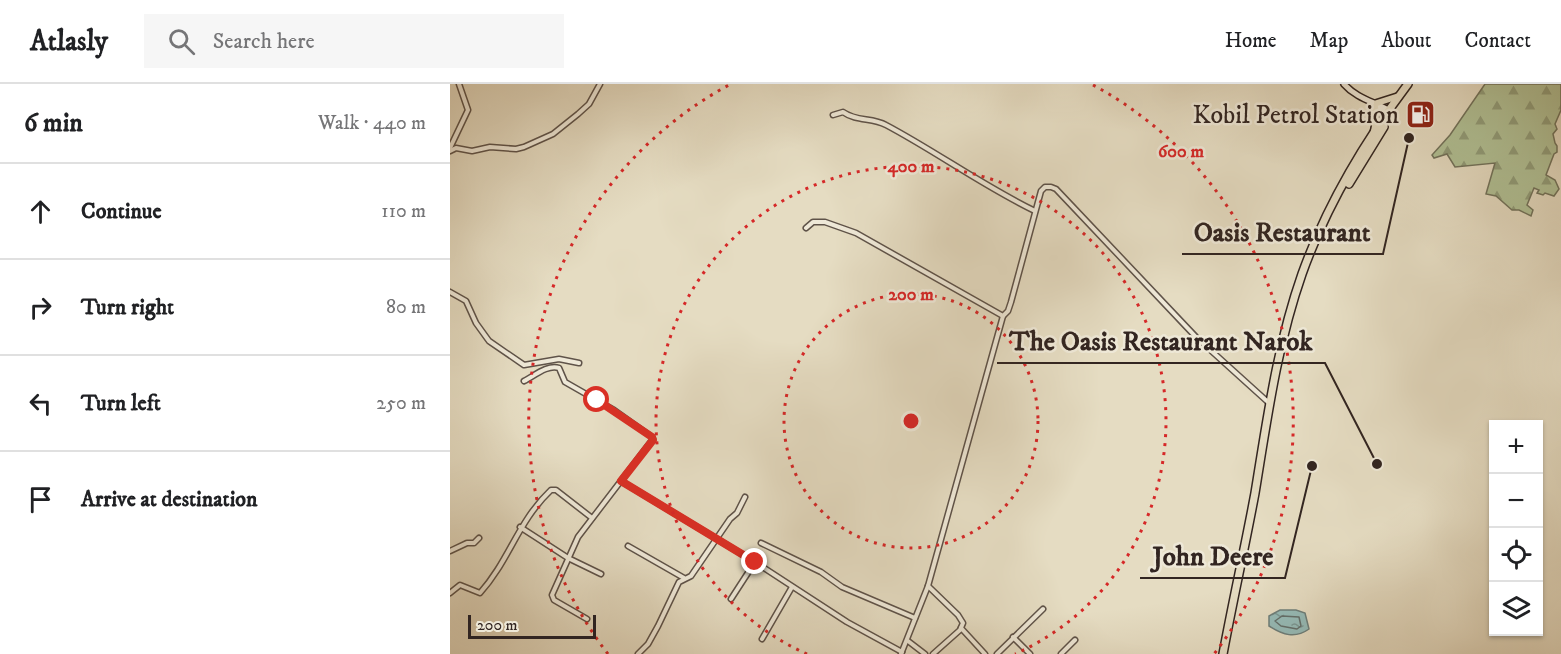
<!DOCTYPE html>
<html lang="en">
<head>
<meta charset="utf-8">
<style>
	body { margin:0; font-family:"IM FELL DW Pica",serif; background:#f6f6f6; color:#202124 }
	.controls { position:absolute; right:18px; bottom:18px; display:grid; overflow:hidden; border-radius:0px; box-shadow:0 2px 4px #0004 }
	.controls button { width:54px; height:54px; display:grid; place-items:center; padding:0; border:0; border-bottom:2px solid #e0e0e0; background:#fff; color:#202124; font:30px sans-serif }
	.scale { position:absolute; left:18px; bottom:15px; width:128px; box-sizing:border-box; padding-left:6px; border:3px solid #322521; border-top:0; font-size:16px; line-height:21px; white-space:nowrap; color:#322521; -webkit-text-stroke:4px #eee8d7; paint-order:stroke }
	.stop { position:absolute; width:18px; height:18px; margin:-14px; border:4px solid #d93025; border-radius:50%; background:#fff }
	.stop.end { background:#d93025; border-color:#fff; box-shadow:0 2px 6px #0008 }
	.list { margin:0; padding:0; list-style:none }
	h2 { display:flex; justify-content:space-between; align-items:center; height:78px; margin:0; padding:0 24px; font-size:26px }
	h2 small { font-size:20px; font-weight:400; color:#757577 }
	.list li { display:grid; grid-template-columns:39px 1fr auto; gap:18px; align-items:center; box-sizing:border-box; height:96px; padding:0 24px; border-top:2px solid #e0e0e0 }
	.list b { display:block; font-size:22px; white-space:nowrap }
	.list em { font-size:20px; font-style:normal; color:#757577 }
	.icon { flex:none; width:33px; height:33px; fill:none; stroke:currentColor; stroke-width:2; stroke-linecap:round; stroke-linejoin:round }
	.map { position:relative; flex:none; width:1111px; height:570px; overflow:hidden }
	header { display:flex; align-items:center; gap:36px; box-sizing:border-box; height:84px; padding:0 30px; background:#fff; border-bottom:2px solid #e0e0e0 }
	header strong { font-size:28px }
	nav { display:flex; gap:33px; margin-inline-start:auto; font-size:21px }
	.search { width:420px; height:54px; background:#f6f6f6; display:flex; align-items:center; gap:15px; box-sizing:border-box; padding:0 21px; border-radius:0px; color:#757577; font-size:22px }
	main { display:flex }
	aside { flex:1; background:#fff }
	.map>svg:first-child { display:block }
	.forest { fill:url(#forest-firs); stroke:#72735c; stroke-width:1.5 }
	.water { fill:url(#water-ripples); stroke:#6e7f7b; stroke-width:1.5 }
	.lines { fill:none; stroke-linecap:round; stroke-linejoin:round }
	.shore { stroke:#64706c; stroke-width:1.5 }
	.street-casing { stroke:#5f5349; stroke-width:7 }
	.secondary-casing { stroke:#322521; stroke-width:8 }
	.primary-casing { stroke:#322521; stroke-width:9 }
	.highway-casing { stroke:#322521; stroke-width:10 }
	.street { stroke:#eee8d7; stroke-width:4 }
	.secondary { stroke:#eee8d7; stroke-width:5 }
	.primary { stroke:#e5dcc2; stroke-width:6 }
	.highway { stroke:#e5dcc2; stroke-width:7 }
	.route { stroke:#d93025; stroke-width:8 }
	.ring { fill:none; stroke:#d62828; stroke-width:3; stroke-dasharray:3 6 }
	.labels { text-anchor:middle; stroke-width:5; stroke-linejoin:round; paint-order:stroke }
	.poi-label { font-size:26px; fill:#322521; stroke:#eee8d7; text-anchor:end }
	.centre { fill:#d62828; stroke:#eee8d7; stroke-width:3 }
	.ring-label { font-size:18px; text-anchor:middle; font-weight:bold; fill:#d62828; stroke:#eee8d7; stroke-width:5; stroke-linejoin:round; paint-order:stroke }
	.leader { fill:none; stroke:#322521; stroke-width:2 }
	.callout-dot { fill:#322521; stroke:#eee8d7; stroke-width:2 }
	.callout-label { font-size:27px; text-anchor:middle; font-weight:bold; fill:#322521; stroke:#eee8d7; stroke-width:5; stroke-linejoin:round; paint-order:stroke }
</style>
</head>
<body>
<header>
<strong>Atlasly</strong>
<div class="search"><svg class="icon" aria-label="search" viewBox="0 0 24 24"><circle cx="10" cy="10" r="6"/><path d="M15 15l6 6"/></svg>Search here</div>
<nav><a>Home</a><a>Map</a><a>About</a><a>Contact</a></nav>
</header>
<main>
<aside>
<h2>6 min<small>Walk · 440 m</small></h2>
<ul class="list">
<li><svg class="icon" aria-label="ahead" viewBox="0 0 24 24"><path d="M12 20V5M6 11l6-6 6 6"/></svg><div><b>Continue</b></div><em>110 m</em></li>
<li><svg class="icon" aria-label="right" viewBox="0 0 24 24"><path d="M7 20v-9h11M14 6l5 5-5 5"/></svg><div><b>Turn right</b></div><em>80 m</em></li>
<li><svg class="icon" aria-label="left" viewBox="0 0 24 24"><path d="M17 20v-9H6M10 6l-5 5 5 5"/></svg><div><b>Turn left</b></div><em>250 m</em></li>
<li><svg class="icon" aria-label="arrive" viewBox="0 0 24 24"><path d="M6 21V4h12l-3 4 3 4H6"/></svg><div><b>Arrive at destination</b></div></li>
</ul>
</aside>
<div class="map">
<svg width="1111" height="570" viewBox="0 0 1111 570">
	<defs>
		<pattern id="forest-firs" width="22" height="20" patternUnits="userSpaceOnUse" patternTransform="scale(1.5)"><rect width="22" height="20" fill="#b1c196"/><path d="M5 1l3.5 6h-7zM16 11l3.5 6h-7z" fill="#919d7a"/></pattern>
		<pattern id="water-ripples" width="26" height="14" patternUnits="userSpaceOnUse" patternTransform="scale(1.5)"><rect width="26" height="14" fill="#96bbb7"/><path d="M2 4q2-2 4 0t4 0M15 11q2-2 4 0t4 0" fill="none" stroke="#7b9894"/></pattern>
	</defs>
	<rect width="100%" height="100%" fill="#e5dcc2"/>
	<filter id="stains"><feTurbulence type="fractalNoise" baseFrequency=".00333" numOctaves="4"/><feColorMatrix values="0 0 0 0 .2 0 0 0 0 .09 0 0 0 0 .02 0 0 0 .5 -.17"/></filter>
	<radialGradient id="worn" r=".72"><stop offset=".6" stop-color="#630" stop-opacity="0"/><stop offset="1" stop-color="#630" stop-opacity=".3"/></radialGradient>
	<path class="forest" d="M1035,0h76v26l-6,14 2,5 -4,5 2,9 2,3v6l-3,2 -8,21 9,5 4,9 -5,7 -9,-3 -2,2 -6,-2 2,-3 -5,-2 -7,17 6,5 -2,6 -12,-6h-7l-16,-14 -10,-2 9,-31 -40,4 -8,-13 -13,4 -2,-3 18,-20z"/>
	<path class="water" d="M830,526h16l9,3 4,16c-14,10 -26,6 -40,-3v-10z"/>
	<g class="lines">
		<path class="shore" d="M832,532l17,1 2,9 -4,3 -16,-3 -6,-5z"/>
		<defs>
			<g id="street">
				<path d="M383,31l10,-3c14,10 29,5 43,13 51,27 97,61 149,86"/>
				<path d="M0,64l18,-38 -9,-26"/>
				<path d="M0,67l6,-3 16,3 18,-4 26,2 8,-2 29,-13 25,-20 11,-10 11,-20"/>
				<path d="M356,144l7,-6h12l31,11 147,83 5,-5 3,-9 30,-111 4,-4h6l5,2 140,148 73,66"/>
				<path d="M0,208l16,9 10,22 13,18 35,24 35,-6 20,4"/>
				<path d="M74,297c10,-5 24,-17 35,-13l6,14 49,28 38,27 1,2 -75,98 -26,58 2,5 33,19"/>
				<path d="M171,397l134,81 92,60 55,30"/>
				<path d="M70,443l48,31 33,16"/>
				<path d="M311,459l60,29 21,15 73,31"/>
				<path d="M178,462l56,32"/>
				<path d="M0,467l17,-8h7l5,-5"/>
				<path d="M478,502l30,29 5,8 -3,7 -27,24"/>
				<path d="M0,509l10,-8 20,8c29,-32 38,-72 71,-103h5l36,28"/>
				<path d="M281,515l24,-37"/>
				<path d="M511,544l24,26"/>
				<path d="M563,553l17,17"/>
				<path d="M312,555l30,-52"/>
				<path d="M458,557l17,13"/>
				<path d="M188,570l10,-10 10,-18 21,-44 12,-6 39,-57 7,-6 8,-16"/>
				<path d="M451,570l27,-68 75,-270"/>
				<path d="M547,570l46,-45"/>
				<path d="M611,570l14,-14"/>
			</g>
			<g id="secondary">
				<path d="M894,0c14,16 33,18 49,29"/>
				<path d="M924,21l17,11"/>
			</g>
			<g id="primary">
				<path d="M927,19l22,-7"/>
				<path d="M924,47l2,-10 -1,-14"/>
			</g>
			<g id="highway">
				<path d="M899,100l35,-57"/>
				<path d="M773,570c10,-54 22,-107 32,-161 12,-73 22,-148 47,-219 24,-67 63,-133 106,-190"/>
			</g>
		</defs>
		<use href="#street" class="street-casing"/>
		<use href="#secondary" class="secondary-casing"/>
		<use href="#primary" class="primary-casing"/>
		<use href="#highway" class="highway-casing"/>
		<use href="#street" class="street"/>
		<use href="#secondary" class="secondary"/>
		<use href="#primary" class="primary"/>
		<use href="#highway" class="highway"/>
	</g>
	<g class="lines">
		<path class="route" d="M147,316l55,37 1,3 -32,41 134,81"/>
	</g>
	<g class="ring">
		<circle cx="461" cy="337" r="127"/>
		<path d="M357 570A255 255 0 1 1 565 570"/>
		<path d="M158 570A382 382 0 0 1 279 1M643 1A382 382 0 0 1 764 570"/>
	</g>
	<defs>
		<symbol id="fuel-square" viewBox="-11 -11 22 22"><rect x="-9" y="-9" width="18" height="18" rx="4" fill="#8f2418" stroke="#eee8d7"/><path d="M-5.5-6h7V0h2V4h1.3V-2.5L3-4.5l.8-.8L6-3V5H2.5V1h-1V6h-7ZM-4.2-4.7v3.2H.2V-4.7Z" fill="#fff"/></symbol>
	</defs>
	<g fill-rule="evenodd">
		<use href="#fuel-square" x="954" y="14" width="33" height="33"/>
	</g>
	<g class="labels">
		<g class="poi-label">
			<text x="949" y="39">Kobil Petrol Station</text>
		</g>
	</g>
	<circle cx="461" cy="337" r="9" class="centre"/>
	<g class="ring-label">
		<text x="731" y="73">600 m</text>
		<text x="461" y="88">400 m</text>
		<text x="461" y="216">200 m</text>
	</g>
	<path class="leader" d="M959 54L933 170H732M927 380L875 279H547M862 382L835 494H690"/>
	<g class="callout-dot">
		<circle cx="959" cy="54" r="6"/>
		<circle cx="927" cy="380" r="6"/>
		<circle cx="862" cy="382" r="6"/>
	</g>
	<g class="callout-label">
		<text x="832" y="157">Oasis Restaurant</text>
		<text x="711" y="266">The Oasis Restaurant Narok</text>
		<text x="763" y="481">John Deere</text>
	</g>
	<rect width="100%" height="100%" filter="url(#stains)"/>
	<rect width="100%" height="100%" fill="url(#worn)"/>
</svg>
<div class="controls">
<button>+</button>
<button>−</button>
<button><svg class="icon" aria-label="locate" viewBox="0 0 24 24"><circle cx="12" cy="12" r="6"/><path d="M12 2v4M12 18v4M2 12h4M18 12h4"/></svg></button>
<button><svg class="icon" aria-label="layers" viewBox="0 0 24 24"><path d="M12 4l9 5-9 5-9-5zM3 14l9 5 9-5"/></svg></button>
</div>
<div class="scale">200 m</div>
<div class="stop" style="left:147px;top:316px"></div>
<div class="stop end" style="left:305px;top:478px"></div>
</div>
</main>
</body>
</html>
